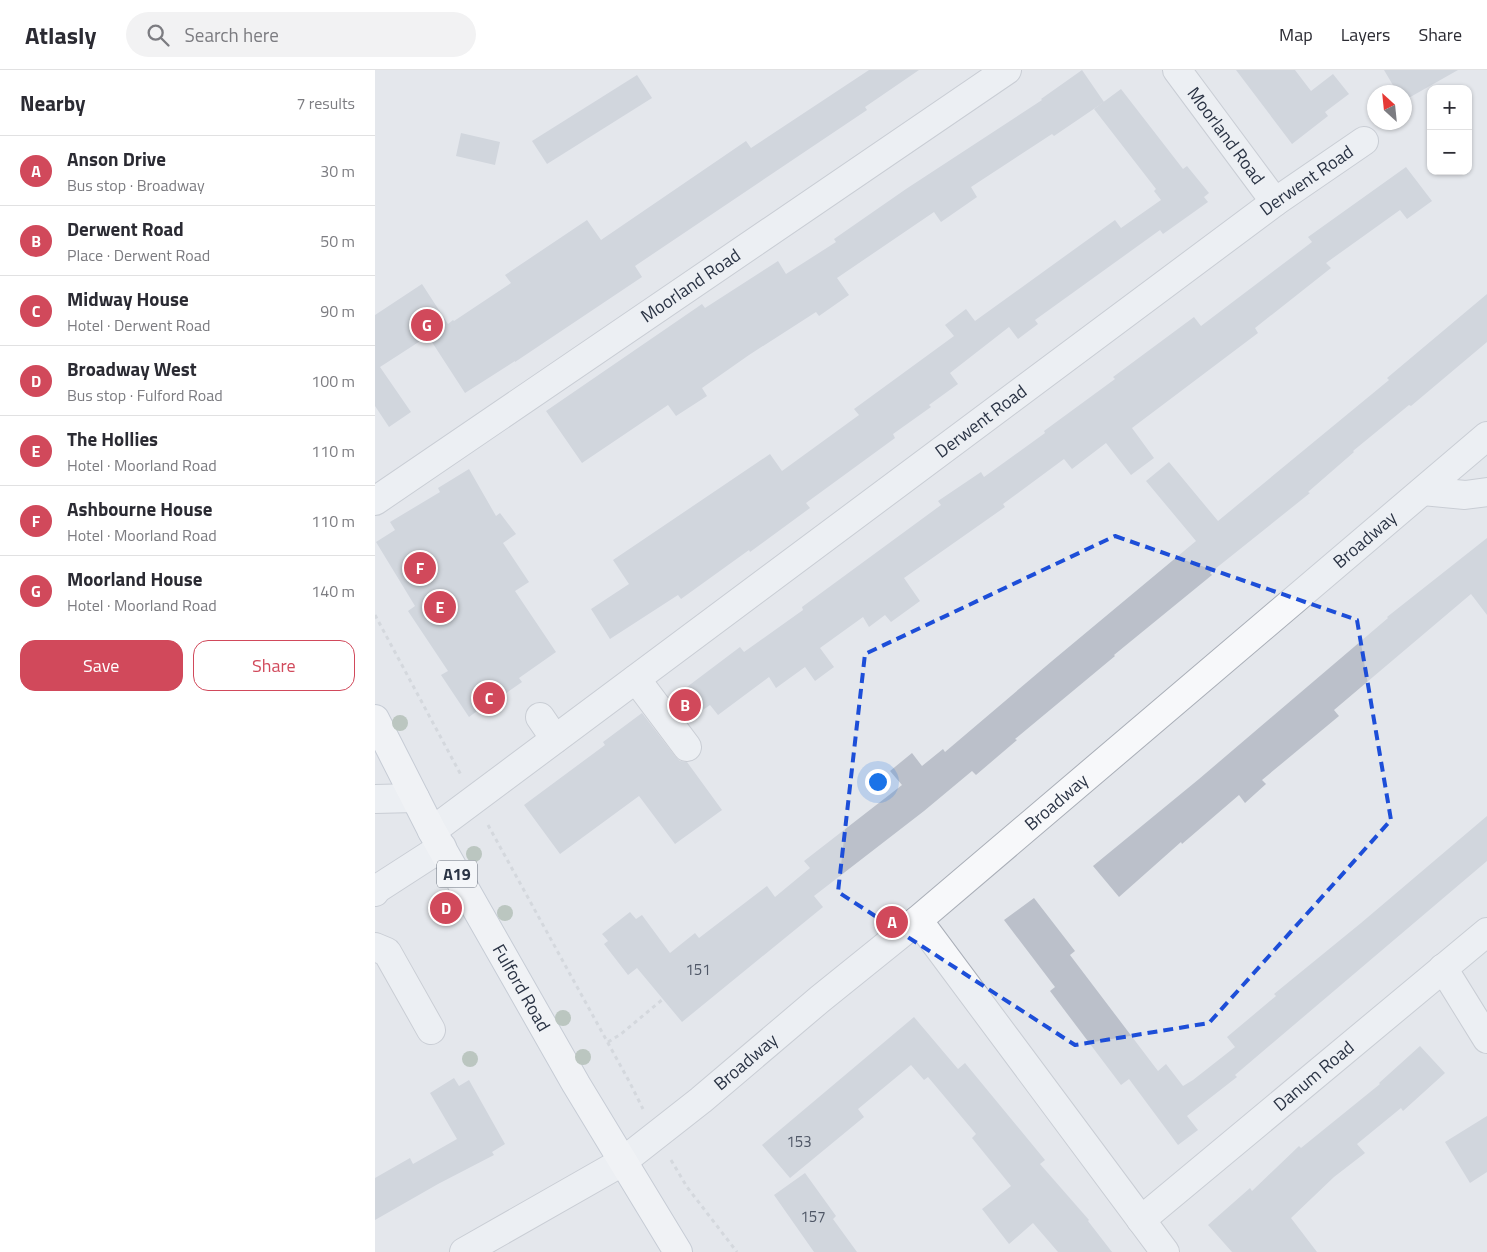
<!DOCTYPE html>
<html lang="en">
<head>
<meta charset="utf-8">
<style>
	body { margin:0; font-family:"Titillium Web",sans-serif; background:#f2f2f3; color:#2b2b33 }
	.controls { position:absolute; right:15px; top:15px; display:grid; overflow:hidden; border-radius:10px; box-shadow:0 1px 4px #0004 }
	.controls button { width:45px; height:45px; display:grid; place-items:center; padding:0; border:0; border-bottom:1px solid #e1e1e2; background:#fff; color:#2b2b33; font:25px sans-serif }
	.compass { position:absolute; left:992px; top:15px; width:45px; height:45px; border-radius:50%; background:#fff; box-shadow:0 1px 4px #0004; rotate:333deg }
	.you { position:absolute; left:502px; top:711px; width:18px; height:18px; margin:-12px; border:4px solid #fff; border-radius:50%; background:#1a73e8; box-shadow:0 0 0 8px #1a73e833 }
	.badge { display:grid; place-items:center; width:32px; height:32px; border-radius:50%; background:#d1495b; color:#fff; font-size:16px; font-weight:700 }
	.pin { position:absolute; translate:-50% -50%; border:2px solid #fff; box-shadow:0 1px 5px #0006 }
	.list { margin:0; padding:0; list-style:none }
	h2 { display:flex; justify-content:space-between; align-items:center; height:65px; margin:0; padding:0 20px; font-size:21px }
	h2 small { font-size:16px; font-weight:400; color:#7c7c81 }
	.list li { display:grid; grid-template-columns:32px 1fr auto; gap:15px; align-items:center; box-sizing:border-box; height:70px; padding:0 20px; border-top:1px solid #e1e1e2 }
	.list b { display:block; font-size:19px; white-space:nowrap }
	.list p { margin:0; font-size:16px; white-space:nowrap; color:#7c7c81 }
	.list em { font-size:16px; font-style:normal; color:#7c7c81 }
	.actions { display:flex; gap:10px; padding:15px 20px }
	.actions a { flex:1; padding:11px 0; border:1px solid #d1495b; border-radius:15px; text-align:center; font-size:18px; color:#d1495b }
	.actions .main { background:#d1495b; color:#fff }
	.icon { flex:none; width:28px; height:28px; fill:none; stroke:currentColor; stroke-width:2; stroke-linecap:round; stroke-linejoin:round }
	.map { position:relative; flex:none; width:1112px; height:1182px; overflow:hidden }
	header { display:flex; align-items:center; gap:30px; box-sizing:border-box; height:70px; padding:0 25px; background:#fff; border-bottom:1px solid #e1e1e2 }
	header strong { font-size:24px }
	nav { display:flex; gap:28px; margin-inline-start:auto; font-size:18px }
	.search { width:350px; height:45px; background:#f2f2f3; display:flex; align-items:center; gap:12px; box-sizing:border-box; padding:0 18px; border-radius:28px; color:#7c7c81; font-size:19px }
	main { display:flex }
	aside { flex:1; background:#fff }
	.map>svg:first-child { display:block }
	.building { fill:#bbc0ca }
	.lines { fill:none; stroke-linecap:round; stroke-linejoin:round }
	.minor-casing { stroke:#a9aeb7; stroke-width:30 }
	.major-casing { stroke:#a3abb8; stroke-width:30 }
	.path { stroke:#c2c5cb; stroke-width:3; stroke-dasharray:4 4; stroke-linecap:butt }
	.minor { stroke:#f7f8fa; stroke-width:28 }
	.major { stroke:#fff; stroke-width:28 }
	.tree { fill:#899d89 }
	.marked { fill:none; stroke:#1d4ed8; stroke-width:4; stroke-dasharray:10 6; stroke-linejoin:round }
	.labels { text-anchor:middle; stroke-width:4; stroke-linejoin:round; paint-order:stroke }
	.number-label { font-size:15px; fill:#4f5766 }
	.shield { fill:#f4f6f9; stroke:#676e7b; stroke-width:1 }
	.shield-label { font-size:16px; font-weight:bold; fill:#2b3445 }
	.street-label { font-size:18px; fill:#2b3445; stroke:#f4f6f9 }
</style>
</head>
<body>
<header>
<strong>Atlasly</strong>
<div class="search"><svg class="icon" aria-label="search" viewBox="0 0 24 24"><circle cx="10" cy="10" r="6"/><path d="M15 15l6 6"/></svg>Search here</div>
<nav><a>Map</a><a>Layers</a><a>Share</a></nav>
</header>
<main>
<aside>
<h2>Nearby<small>7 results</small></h2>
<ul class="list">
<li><span class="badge">A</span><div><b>Anson Drive</b><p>Bus stop · Broadway</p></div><em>30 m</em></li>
<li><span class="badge">B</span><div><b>Derwent Road</b><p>Place · Derwent Road</p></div><em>50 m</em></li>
<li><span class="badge">C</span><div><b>Midway House</b><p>Hotel · Derwent Road</p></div><em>90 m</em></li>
<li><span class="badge">D</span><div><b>Broadway West</b><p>Bus stop · Fulford Road</p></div><em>100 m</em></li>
<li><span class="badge">E</span><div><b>The Hollies</b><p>Hotel · Moorland Road</p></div><em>110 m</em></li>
<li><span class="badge">F</span><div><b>Ashbourne House</b><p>Hotel · Moorland Road</p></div><em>110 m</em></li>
<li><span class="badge">G</span><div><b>Moorland House</b><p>Hotel · Moorland Road</p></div><em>140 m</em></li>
</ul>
<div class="actions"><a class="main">Save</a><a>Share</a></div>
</aside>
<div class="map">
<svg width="1112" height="1182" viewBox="0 0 1112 1182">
	<rect width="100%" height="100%" fill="#e4e7ec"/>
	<g class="building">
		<path d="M494,0h50l-54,37 2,3 -232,156 7,11 -127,85v-1l-50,32 -37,-57 -48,31 31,45 -22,15 -14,-21v-91l47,-31 26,40 5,-4 1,1 57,-38 -6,-8 82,-55 14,20 145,-99 5,7z"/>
		<path d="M707,0l22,32 -50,34 -2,-2 -81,53 6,10 -36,25 -7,-10 -97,66 12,17 -30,21 -3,-4 -67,43 -47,33 5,8 -31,20 -8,-11 -86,58 -36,-52 156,-107 3,4 73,-47 8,13 50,-32 -2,-3 72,-50 136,-89 -1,-1z"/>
		<path d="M861,0h59l16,21 22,-17 16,20 -24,18 3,4 -36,28z"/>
		<path d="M1009,0h74l-53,30v-8h-8z"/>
		<path d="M262,5l15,23 -105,66 -15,-23z"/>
		<path d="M746,19l62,80 4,-3 22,27 -5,4 4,5 -45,32 -3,-4 -125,90 3,4 -20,15 -9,-12 -59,46 8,11 -29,21 2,2 -38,27 2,4 -89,65 4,5 -60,44 -1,-2 -68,49 -3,-4 -68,44 -19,-30 38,-25 -16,-24 157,-106 12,17 77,-56 -5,-6 100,-73 -9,-11 21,-16 9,12 140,-101 6,8 40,-28 -7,-9 2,-2 -62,-80z"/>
		<path d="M86,63l39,9 -5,23 -39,-9z"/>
		<path d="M1031,97l26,34 -25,18 -7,-9 -74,53 5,5 -76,60 3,5 -126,95 22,30 -23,17 -25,-32 -34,26 -8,-10 -61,45 2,3 -101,71 16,23 -29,21 -6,-7 -16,12 -6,-10 -43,31 14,19 -19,14 -10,-14 -29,21 -7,-11 -51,38 -8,-10 -23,16 -16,-22 69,-52 4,5 59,-42 -1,-3 139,-102 -3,-4 43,-29 3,5 61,-44 -1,-2 71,-52 -2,-2 81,-60 7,9 111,-84 -4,-5z"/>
		<path d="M1112,224v48l-76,64 -2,-1 -56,46 1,1 -46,40 2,1 -100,80 2,2 -98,80 1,1 -100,83 2,1 -41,35 -4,-4 -48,40 -110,85 9,11 -141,115 -45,-54 -9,7 -24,-31 4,-3 -6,-7 28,-22 6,7 6,-4 28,38 25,-20 4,5 68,-52 8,11 35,-29 -6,-7 98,-76 -12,-14 22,-18 10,13 21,-17 2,3 107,-91 144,-120 -50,-60 23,-19 49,59 171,-141 -2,-2z"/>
		<path d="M94,399l27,47 4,-3 16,21 -13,9 26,39 -14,9 41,61 -37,26 3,4 -37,26 -1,-2 -15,11 -28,-42 7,-4 -40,-60 7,-5 -39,-64 19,-12 -5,-8 50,-30 -2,-4z"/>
		<path d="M1112,468v77l-16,-21 -137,116 5,6 -77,64 4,4 -21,19 -6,-8 -57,49 -1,-2 -62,55 -26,-31 106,-87 189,-161 -1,-1z"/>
		<path d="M267,643l33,43 5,5 7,1 35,48 -47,34 -36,-48 -79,58 -36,-49 81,-60 -2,-3z"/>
		<path d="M1112,746v45l-252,214 2,2 -50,39 11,14 -20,15 -49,-66 -8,6 -71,-94 5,-4 -51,-67 30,-22 41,53 -5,4 88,116 8,-7 17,22 10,-6 42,-33 -8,-10 49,-41 -2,-2 87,-71z"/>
		<path d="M539,947l44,52 7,-6 80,97 -5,4 49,56 -1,1 24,31h-54l-25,-29 -24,21 -27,-35 29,-23 -39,-48 4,-4 -48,-57 -4,3 -13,-15 -53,44 6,8 -74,61 -28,-33z"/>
		<path d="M1045,976l25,27 -42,38 -2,-3 -44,36 8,9 -31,24 -43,41 26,34h-85l-24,-27 42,-37 2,3 47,-45 2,2 79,-64 -1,-1z"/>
		<path d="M79,1008l5,8 10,-6 36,64 -13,8 2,3 -56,29 -63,36v-42l35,-20 3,6 44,-25 -27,-46z"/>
		<path d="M1112,1046v56l-17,11 -25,-41z"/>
		<path d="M430,1103l31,43 -3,3 24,33h-43l-40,-57z"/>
	</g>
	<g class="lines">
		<defs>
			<g id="minor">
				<path id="s1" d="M802,0l98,132"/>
				<path d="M1048,421l42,4 22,-3"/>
				<path id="s2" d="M0,431l632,-431"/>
				<path d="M261,609l51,68"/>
				<path d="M165,647l15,22"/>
				<path d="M0,729l40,-1"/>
				<path id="s3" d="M57,761l843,-629 89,-61"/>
				<path d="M0,822l2,-3 65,-42"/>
				<path d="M543,850l247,332"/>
				<path d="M0,877l12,5 44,78"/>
				<path d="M1068,898l44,71"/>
				<path id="s4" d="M766,1150l346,-288"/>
				<path id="s5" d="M89,1182l158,-90 79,-62 119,-101 98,-79 569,-484"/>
			</g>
			<g id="major">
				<path id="s6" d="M0,649l57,112 144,253 102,168"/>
			</g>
		</defs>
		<use href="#minor" class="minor-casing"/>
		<use href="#major" class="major-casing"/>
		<g class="path">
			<path d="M0,545l86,160"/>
			<path d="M113,755l142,258 13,26"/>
			<path d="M233,972l13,-8 42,-35"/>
			<path d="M296,1090l16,27 50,65"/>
		</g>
		<use href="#minor" class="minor"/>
		<use href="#major" class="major"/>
	</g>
	<g class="tree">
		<circle cx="25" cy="653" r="8"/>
		<circle cx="99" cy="784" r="8"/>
		<circle cx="130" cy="843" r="8"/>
		<circle cx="188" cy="948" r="8"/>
		<circle cx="208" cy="987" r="8"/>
		<circle cx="95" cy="989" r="8"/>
	</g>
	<path d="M0 0H1112V1182H0ZM740,466l242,84 34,200 -182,203 -134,22 -237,-153 27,-238z" fill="#e4e7ec" fill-opacity=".55" fill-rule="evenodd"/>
	<path class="marked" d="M740,466l242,84 34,200 -182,203 -134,22 -237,-153 27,-238z"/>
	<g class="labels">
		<g class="number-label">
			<text x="323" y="905">151</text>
			<text x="424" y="1077">153</text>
			<text x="438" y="1152">157</text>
		</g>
		<rect class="shield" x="62" y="790.5" width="40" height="27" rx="4"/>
		<g class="shield-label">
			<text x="82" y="810">A19</text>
		</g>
		<g class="street-label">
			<text dy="6" stroke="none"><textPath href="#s1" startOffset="82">Moorland Road</textPath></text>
			<text dy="6" stroke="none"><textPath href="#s3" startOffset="1090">Derwent Road</textPath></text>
			<text dy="6" stroke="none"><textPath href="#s2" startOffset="382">Moorland Road</textPath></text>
			<text dy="6" stroke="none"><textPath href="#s3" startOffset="685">Derwent Road</textPath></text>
			<text dy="6" stroke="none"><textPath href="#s5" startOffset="1151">Broadway</textPath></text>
			<text dy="6" stroke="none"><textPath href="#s5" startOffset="746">Broadway</textPath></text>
			<text dy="6" stroke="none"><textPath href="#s6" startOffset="306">Fulford Road</textPath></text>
			<text dy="6" stroke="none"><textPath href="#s5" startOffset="341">Broadway</textPath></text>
			<text dy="6" stroke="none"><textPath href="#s4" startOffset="225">Danum Road</textPath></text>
		</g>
	</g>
</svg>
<div class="controls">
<button>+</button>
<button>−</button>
</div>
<svg class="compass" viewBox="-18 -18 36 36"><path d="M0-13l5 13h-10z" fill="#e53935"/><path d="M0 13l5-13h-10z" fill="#7c7c81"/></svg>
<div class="you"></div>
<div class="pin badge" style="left:517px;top:852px">A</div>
<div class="pin badge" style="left:310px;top:635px">B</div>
<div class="pin badge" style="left:114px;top:628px">C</div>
<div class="pin badge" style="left:71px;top:838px">D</div>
<div class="pin badge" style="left:65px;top:537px">E</div>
<div class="pin badge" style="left:45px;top:498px">F</div>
<div class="pin badge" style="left:52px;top:255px">G</div>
</div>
</main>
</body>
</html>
